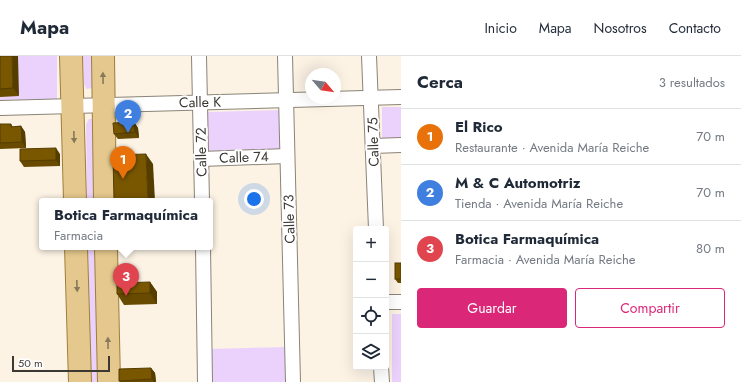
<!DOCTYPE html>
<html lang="es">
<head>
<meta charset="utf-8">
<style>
	body { margin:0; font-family:Jost,sans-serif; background:#f2f2f3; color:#1f2937 }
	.controls { position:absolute; right:12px; bottom:12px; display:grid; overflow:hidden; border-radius:4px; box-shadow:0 4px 16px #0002 }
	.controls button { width:36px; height:36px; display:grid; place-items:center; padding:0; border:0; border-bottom:1px solid #e0e1e3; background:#fff; color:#1f2937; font:20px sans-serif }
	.compass { position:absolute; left:305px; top:12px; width:36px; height:36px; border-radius:50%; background:#fff; box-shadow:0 4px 16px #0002; rotate:119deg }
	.scale { position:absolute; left:12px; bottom:10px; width:98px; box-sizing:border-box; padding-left:4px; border:2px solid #3c3934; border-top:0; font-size:11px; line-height:14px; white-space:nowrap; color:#3c3934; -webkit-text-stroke:3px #fff; paint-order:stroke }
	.you { position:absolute; left:254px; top:143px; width:14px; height:14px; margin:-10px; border:3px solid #fff; border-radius:50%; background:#1a73e8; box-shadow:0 0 0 6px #1a73e833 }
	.badge { display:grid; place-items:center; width:26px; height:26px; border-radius:50%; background:#db2777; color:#fff; font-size:13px; font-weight:700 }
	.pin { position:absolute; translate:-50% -33px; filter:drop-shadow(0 1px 2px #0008) }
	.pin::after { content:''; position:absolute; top:21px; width:14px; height:12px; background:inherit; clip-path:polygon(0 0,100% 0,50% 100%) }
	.popup { position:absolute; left:39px; top:142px; width:174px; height:52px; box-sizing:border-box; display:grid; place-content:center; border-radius:4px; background:#fff; filter:drop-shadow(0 1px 3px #0005); font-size:13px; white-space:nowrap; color:#747a83 }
	.popup b { font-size:15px; color:#1f2937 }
	.popup::after { content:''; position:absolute; left:50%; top:100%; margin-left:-8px; border:8px solid transparent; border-top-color:#fff }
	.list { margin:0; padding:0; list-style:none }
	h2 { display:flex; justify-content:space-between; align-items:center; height:52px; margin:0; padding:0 16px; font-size:17px }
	h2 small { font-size:13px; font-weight:400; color:#747a83 }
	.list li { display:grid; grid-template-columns:26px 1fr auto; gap:12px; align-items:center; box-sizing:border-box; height:56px; padding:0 16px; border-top:1px solid #e0e1e3 }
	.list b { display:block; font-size:15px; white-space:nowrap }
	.list p { margin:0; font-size:13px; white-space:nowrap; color:#747a83 }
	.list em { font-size:13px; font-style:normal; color:#747a83 }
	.actions { display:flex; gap:8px; padding:12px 16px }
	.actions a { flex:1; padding:9px 0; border:1px solid #db2777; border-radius:4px; text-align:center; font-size:14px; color:#db2777 }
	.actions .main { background:#db2777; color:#fff }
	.icon { flex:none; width:22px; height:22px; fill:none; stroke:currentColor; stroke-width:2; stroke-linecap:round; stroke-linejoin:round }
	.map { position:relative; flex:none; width:401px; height:326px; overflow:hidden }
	header { display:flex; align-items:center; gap:24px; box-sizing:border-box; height:56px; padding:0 20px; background:#fff; border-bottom:1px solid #e0e1e3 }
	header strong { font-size:19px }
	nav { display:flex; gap:22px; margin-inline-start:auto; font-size:14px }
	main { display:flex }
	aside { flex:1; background:#fff }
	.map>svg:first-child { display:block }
	.green { fill:#ebd2fc }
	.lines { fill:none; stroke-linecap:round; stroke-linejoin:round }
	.minor-casing { stroke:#8b8377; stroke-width:16 }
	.primary-casing { stroke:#9f7e3c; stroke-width:24 }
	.minor { stroke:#fff; stroke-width:14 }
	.primary { stroke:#e5c88d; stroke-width:22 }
	.wall { fill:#684b00 }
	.shaded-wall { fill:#553d00 }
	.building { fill:#795700; stroke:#553d00 }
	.oneway { fill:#88795c }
	.labels { text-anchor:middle; stroke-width:4; stroke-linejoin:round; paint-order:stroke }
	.street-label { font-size:14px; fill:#3c3934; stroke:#fff }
</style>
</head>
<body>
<header>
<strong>Mapa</strong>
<nav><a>Inicio</a><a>Mapa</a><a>Nosotros</a><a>Contacto</a></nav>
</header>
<main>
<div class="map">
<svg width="401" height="326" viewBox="0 0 401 326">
	<rect width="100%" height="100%" fill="#fcf3e5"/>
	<g class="green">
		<path d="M0,0h57v43l-57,1z"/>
		<path d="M83,0h12l-2,32 -7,1 -2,-6z"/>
		<rect x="382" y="51" width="19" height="31"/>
		<path d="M281,54l1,47 -74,2 -1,-47z"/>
		<path d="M89,63h4l5,82h-11l-1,-77z"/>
		<path d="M88,191h11l3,135h-11z"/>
		<rect x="392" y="258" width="9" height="68"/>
		<path d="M287,291v35h-76v-33z"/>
	</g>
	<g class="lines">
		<defs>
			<g id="minor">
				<path d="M199,0l3,145"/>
				<path d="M285,0l8,326"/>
				<path d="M369,0l7,173"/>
				<path d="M0,52l401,-11"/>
				<path d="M373,90l28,-1"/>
				<path d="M201,103l86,-3"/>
				<path d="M203,191l2,135"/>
				<path d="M386,246h15"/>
				<path d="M381,311l1,15"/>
			</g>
			<g id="primary">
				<path d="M71,0l4,145"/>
				<path d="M103,0l2,145"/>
				<path d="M76,191l4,135"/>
				<path d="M106,191l3,135"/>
			</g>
		</defs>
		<use href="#minor" class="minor-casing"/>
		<use href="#primary" class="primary-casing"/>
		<use href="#minor" class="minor"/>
		<use href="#primary" class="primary"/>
	</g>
	<g class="wall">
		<path d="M0,0l19,40 -19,1z"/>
		<path d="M134,66l4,6 1,10 -21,1 -4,-5z"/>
		<path d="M0,68h11l2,3 8,-1 4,6 1,16 -26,1z"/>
		<path d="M60,98v12l-36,1 -4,-6z"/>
		<path d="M401,207v20h-3l-3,-4z"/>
		<path d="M150,226l7,10v12l-33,1 -7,-11z"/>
		<path d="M151,312l4,5 1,9h-36l-1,-1z"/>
	</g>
	<g class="shaded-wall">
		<path d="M12,0h6l1,40 -6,-8z"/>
		<path d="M134,66l4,6 1,10 -4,-6z"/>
		<path d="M21,70l4,6 1,16 -4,-6z"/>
		<path d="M56,92l4,6v12l-4,-6z"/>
		<path d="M146,98l7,10 2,37h-7z"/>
		<path d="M150,226l7,10v12l-7,-11z"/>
		<path d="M151,312l4,5 1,9h-2l-2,-3z"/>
	</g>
	<g class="building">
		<path d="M0,0h12l1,32 -13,1z"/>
		<path d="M134,66l1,10 -21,2 -1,-11z"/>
		<path d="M0,68h11v3l10,-1 1,16 -22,1z"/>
		<path d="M56,92v12l-36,1v-12z"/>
		<path d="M146,98l2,47h-34l-1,-46z"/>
		<rect x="395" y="207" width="6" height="16"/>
		<path d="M150,226v11l-33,1v-11z"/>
		<path d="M151,312l1,11 -33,2v-12z"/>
	</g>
	<defs><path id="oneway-solid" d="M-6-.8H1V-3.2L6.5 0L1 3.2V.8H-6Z"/></defs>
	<g class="oneway">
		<use href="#oneway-solid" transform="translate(103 22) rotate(-91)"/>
		<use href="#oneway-solid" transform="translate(74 81) rotate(88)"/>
		<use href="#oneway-solid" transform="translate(77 230) rotate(88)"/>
		<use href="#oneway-solid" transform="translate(108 287) rotate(-91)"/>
	</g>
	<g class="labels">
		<g class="street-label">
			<text transform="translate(200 46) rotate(-1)" y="5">Calle K</text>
			<text transform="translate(373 86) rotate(-92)" y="5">Calle 75</text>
			<text transform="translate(201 96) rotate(-91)" y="5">Calle 72</text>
			<text transform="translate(244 101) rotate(-2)" y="5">Calle 74</text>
			<text transform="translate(289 163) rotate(-92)" y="5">Calle 73</text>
		</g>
	</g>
</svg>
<div class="controls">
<button>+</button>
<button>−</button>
<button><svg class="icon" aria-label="locate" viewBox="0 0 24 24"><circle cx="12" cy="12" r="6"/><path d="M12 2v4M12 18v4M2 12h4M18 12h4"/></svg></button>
<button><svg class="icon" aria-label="layers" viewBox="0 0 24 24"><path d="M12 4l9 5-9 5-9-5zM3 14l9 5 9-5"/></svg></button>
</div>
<svg class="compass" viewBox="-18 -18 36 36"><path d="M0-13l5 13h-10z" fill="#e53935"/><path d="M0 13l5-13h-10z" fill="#747a83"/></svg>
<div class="scale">50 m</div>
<div class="you"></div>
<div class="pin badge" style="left:123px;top:123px;background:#e8710a">1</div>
<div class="pin badge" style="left:128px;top:77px;background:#3f7fe0">2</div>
<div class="pin badge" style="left:126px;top:240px;background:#e0444e">3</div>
<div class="popup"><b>Botica Farmaquímica</b>Farmacia</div>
</div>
<aside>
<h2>Cerca<small>3 resultados</small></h2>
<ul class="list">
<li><span class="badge" style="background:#e8710a">1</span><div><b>El Rico</b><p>Restaurante · Avenida María Reiche</p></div><em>70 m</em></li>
<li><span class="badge" style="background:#3f7fe0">2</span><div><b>M &amp; C Automotriz</b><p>Tienda · Avenida María Reiche</p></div><em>70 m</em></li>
<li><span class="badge" style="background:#e0444e">3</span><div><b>Botica Farmaquímica</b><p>Farmacia · Avenida María Reiche</p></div><em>80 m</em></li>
</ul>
<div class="actions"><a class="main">Guardar</a><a>Compartir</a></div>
</aside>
</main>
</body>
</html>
